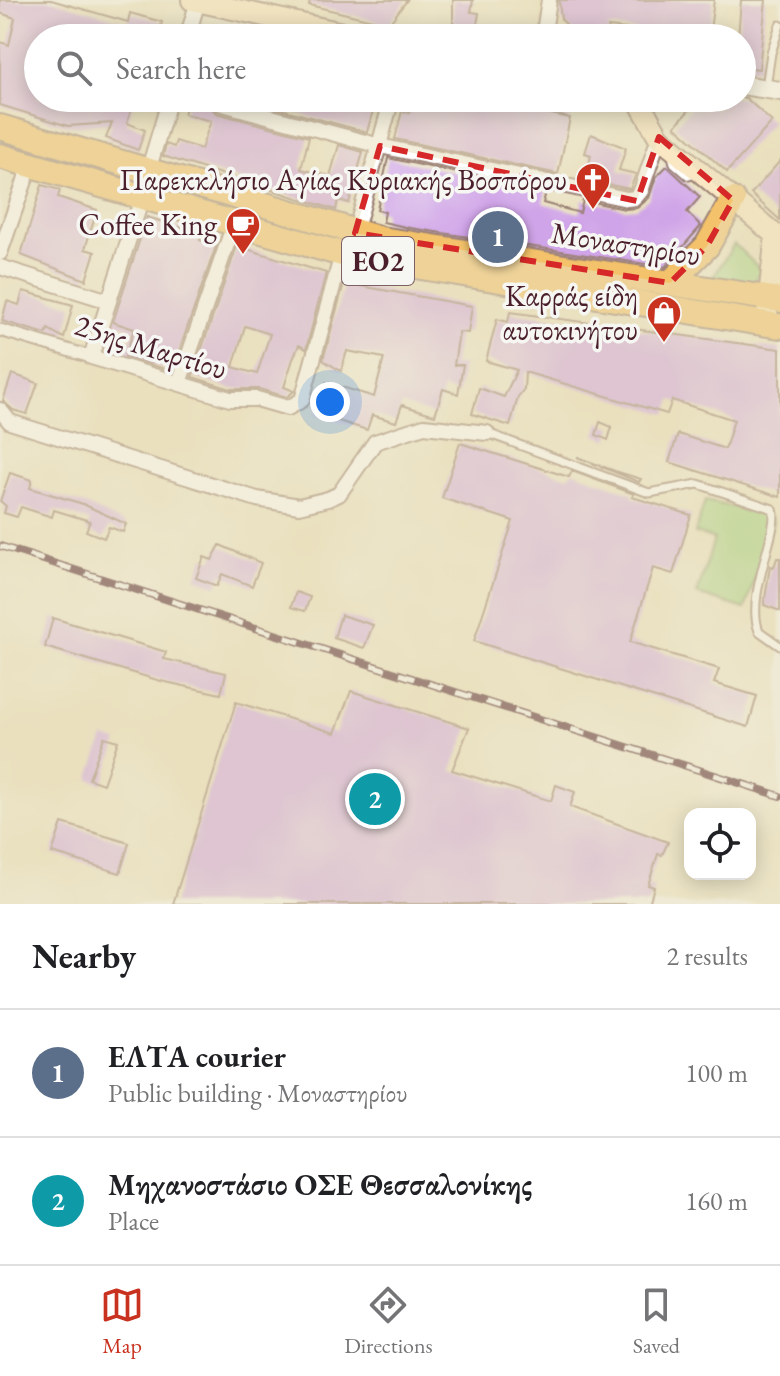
<!DOCTYPE html>
<html lang="en">
<head>
<meta charset="utf-8">
<style>
	body { margin:0; font-family:"EB Garamond",serif; background:#f6f6f6; color:#202124 }
	.controls { position:absolute; right:24px; bottom:24px; display:grid; overflow:hidden; border-radius:16px; box-shadow:0 4px 20px #0003 }
	.controls button { width:72px; height:72px; display:grid; place-items:center; padding:0; border:0; border-bottom:2px solid #e0e0e0; background:#fff; color:#202124; font:40px sans-serif }
	.you { position:absolute; left:330px; top:402px; width:28px; height:28px; margin:-20px; border:6px solid #fff; border-radius:50%; background:#1a73e8; box-shadow:0 0 0 12px #1a73e833 }
	.badge { display:grid; place-items:center; width:52px; height:52px; border-radius:50%; background:#c8321e; color:#fff; font-size:26px; font-weight:700 }
	.pin { position:absolute; translate:-50% -50%; border:4px solid #fff; box-shadow:0 2px 8px #0006 }
	.list { margin:0; padding:0; list-style:none }
	h2 { display:flex; justify-content:space-between; align-items:center; height:104px; margin:0; padding:0 32px; font-size:34px }
	h2 small { font-size:26px; font-weight:400; color:#757577 }
	.list li { display:grid; grid-template-columns:52px 1fr auto; gap:24px; align-items:center; box-sizing:border-box; height:128px; padding:0 32px; border-top:2px solid #e0e0e0 }
	.list b { display:block; font-size:30px; white-space:nowrap }
	.list p { margin:0; font-size:26px; white-space:nowrap; color:#757577 }
	.list em { font-size:26px; font-style:normal; color:#757577 }
	.icon { flex:none; width:44px; height:44px; fill:none; stroke:currentColor; stroke-width:2; stroke-linecap:round; stroke-linejoin:round }
	.map { position:relative; flex:none; width:780px; height:904px; overflow:hidden }
	.search { position:absolute; background:#fff; box-shadow:0 4px 20px #0003; left:24px; right:24px; top:24px; height:88px; display:flex; align-items:center; gap:20px; box-sizing:border-box; padding:0 28px; border-radius:44px; color:#757577; font-size:30px }
	.sheet { height:360px; background:#fff }
	nav { display:flex; justify-content:space-around; align-items:center; box-sizing:border-box; height:112px; border-top:2px solid #e0e0e0; background:#fff; font-size:22px; color:#757577 }
	nav a { display:grid; justify-items:center; gap:4px }
	nav .on { color:#c8321e }
	.map>svg:first-child { display:block }
	.green { fill:#a1d07e; stroke:#767854; stroke-width:2 }
	.building { fill:#d0a4e8; fill-rule:evenodd }
	.lines { fill:none; stroke-linecap:round; stroke-linejoin:round }
	.service-casing { stroke:#9a8074; stroke-width:11 }
	.pedestrian-casing { stroke:#9a8074; stroke-width:15 }
	.minor-casing { stroke:#9a8074; stroke-width:18 }
	.tertiary-casing { stroke:#9a8074; stroke-width:22 }
	.secondary-casing { stroke:#9a8074; stroke-width:24 }
	.primary-casing { stroke:#9a8074; stroke-width:28 }
	.service { stroke:#fff; stroke-width:7 }
	.pedestrian { stroke:#fff; stroke-width:11 }
	.minor { stroke:#fff; stroke-width:14 }
	.tertiary { stroke:#fff; stroke-width:18 }
	.secondary { stroke:#fae7c3; stroke-width:20 }
	.primary { stroke:#f3c26a; stroke-width:24 }
	.rail-casing { stroke:#4a1f2b; stroke-width:8 }
	.rail { stroke:#f6f6f2; stroke-width:5; stroke-dasharray:15; stroke-linecap:butt }
	.marked { fill:none; stroke:#d62828; stroke-width:6; stroke-dasharray:16 10; stroke-linejoin:round }
	.labels { text-anchor:middle; stroke-width:7; stroke-linejoin:round; paint-order:stroke }
	.shield { fill:#f6f6f2; stroke:#7e6067; stroke-width:2 }
	.shield-label { font-size:28px; font-weight:bold; fill:#4a1f2b }
	.poi-label { font-size:30px; fill:#4a1f2b; stroke:#f6f6f2; text-anchor:end }
	.street-label { font-size:30px; fill:#4a1f2b; stroke:#f6f6f2 }
</style>
</head>
<body>
<div class="map">
<svg width="780" height="904" viewBox="0 0 780 904">
	<rect width="100%" height="100%" fill="#f6f6f2"/>
	<filter id="ink" filterUnits="userSpaceOnUse"><feTurbulence type="fractalNoise" baseFrequency=".0125" numOctaves="2"/><feDisplacementMap in="SourceGraphic" scale="16" xChannelSelector="R" yChannelSelector="G"/><feConvolveMatrix kernelMatrix="1 2 1 2 8 2 1 2 1" color-interpolation-filters="sRGB"/></filter>
	<filter id="wash" filterUnits="userSpaceOnUse"><feTurbulence type="fractalNoise" baseFrequency=".006" numOctaves="4" result="noise"/><feDisplacementMap in="SourceGraphic" scale="32" xChannelSelector="R" yChannelSelector="G"/><feGaussianBlur stdDeviation="1.8" result="paint"/><feColorMatrix in="noise" values="0 0 0 0 0 0 0 0 0 0 0 0 0 0 0 0 0 1.4 0 .05"/><feComposite in="paint" operator="in"/></filter>
	<g filter="url(#wash)">
		<rect width="100%" height="100%" fill="#eae0be"/>
		<g class="green">
			<path d="M734,244l27,26 -7,13 -42,-4z"/>
			<path d="M705,501l64,14 4,7 -28,87 -48,-15 17,-55 -19,-6z"/>
		</g>
		<g id="blocks">
			<g class="building">
				<path d="M0,0h51l77,22 2,-9 32,9 -4,16h-120v60h97l-8,25 18,7 -7,20 -32,-12 6,-15 -44,3 -68,-21v-63l9,3 6,-27 -15,-5z"/>
				<path d="M310,0h97l-18,24 -80,-19z"/>
				<path d="M453,0h20l-2,12 8,1 -2,12 11,13 -35,-7z"/>
				<path d="M559,0h155l-5,38 -101,-11 3,11h-32l-18,-19z"/>
				<path d="M741,0h25l-7,69 -17,-2v-29h-4z"/>
				<path d="M239,98h119l-1,4 17,5 -7,25z"/>
				<path d="M413,98h64l93,20 -12,56 -163,-35 7,-28 7,2z"/>
				<path d="M700,98l16,12 10,-12h20l26,24 -45,50 -52,-46z"/>
				<path d="M188,100l22,6 6,7 93,24 -8,32 29,7 9,-31 24,7 -14,51 -11,-3 -2,10 -173,-54 3,-12 8,3 2,-6 25,8 10,-28 -27,-7z"/>
				<path d="M591,134l35,14 -7,22 17,4 -6,15 -44,-9 5,-25 -6,-2z"/>
				<path d="M388,158l158,34 -3,11 37,10 3,-13 42,9 12,-1 12,-10 7,-21 11,-11 33,31 -13,15 14,14 -36,41 -255,-39 -27,-6 2,-10 -8,-2z"/>
				<path d="M780,161v59l-29,-26z"/>
				<path d="M42,185l18,5 -2,7 39,13 -12,39 10,3 -9,28 -65,-25z"/>
				<path d="M147,217l55,17 -2,6 16,6 -44,125 -47,-14 9,-28 -21,-7z"/>
				<path d="M237,246l89,27 -20,76 -7,-4 -6,14 -9,28 10,4 -7,6 -28,-8h-28l-39,-12zM245,326l25,8 -13,40 -24,-7z"/>
				<path d="M344,283l128,23 -4,27 -9,-1 -5,33h9l-5,29 -15,-5 -8,26 -33,-10 -6,17 -24,-7 -5,15 -51,-16 10,-32 48,15 10,-39 -37,-7 -6,20 -18,-11z"/>
				<path d="M23,291l50,14 -9,33 -16,-9 -2,5 -44,-13 5,-20 12,4z"/>
				<path d="M510,312l270,37v148l-111,-35 9,-28 47,15 9,-29 -62,-20 -5,14 -142,-42 -1,17 -6,8 -8,29 -38,-12 7,-26 25,9 13,-27 -31,-9 11,-42 11,3z"/>
				<path d="M12,374l26,9 -11,31 -14,-4 -10,-9z"/>
				<path d="M600,422l12,5 -4,13 -12,-5z"/>
				<path d="M460,443l109,34 3,-6 62,23 -2,3 59,18 -18,59 -20,-6 -23,74 89,27 -5,14 43,13 -9,31 -274,-86 39,-120 -71,-23z"/>
				<path d="M577,457l38,14 26,8 -2,3z"/>
				<path d="M10,473l22,7 -2,8 53,16 43,20 -3,8 -14,-5 -5,11 -18,-7 4,-10 -36,-11 -2,7 -31,-10 -4,10 -13,-4 2,-7 -6,-5z"/>
				<path d="M220,545l41,18 -9,23 -30,-12 -5,12 -21,-8 8,-21 8,3z"/>
				<path d="M777,558h3v53l-16,-6 6,-39 4,1z"/>
				<path d="M296,592l14,5 -5,14 -14,-4z"/>
				<path d="M341,615l32,10 -9,23 -30,-10z"/>
				<path d="M53,618l113,34 -2,7 62,14 -5,21 -60,-13 -116,-34z"/>
				<path d="M351,691l118,37 -17,42 99,31 5,-16 19,7 -5,15 98,35 -6,13 -4,-1 -10,31 6,2 -5,17h-476l63,-202 99,31z"/>
				<path d="M104,737l14,4 -15,43 -14,-5z"/>
				<path d="M62,823l67,20 -9,30 -68,-20z"/>
			</g>
		</g>
	</g>
	<g filter="url(#ink)">
		<use href="#blocks" fill-opacity="0" stroke="#9a8074" stroke-width="2"/>
		<g class="lines">
			<defs>
				<g id="service">
					<path d="M766,87l5,-34 9,-28"/>
					<path d="M672,156l2,7 15,13 6,-2"/>
					<path d="M487,433l162,60 49,-9 75,25c7,21 -28,86 -14,122l21,15"/>
				</g>
				<path id="pedestrian" d="M0,330l91,27"/>
				<g id="minor">
					<path d="M187,38l11,-37"/>
					<path d="M543,38l6,-38"/>
					<path d="M219,103l161,43 247,53 8,-1 6,-7 18,-54"/>
					<path d="M148,171l22,-73"/>
					<path d="M142,198l-51,159 139,42h27l31,9 14,-8 40,-146"/>
					<path d="M355,233l37,-135"/>
					<path d="M0,253l30,-87"/>
					<path d="M0,267l109,34"/>
					<path d="M179,383l55,-159"/>
					<path d="M0,410l10,12 247,77 42,7 29,-7 11,-5 36,-52 49,-16 63,7"/>
				</g>
				<path id="tertiary" d="M742,85l38,6"/>
				<g id="secondary">
					<path d="M192,0l173,38"/>
					<path d="M637,98l22,39 121,102"/>
					<path d="M766,323l10,-88"/>
				</g>
				<g id="primary">
					<path d="M0,127l381,112 399,61"/>
					<path d="M0,156l342,98 438,72"/>
					<path d="M670,283l37,-37 26,-46"/>
				</g>
			</defs>
			<use href="#service" class="service-casing"/>
			<use href="#pedestrian" class="pedestrian-casing"/>
			<use href="#minor" class="minor-casing"/>
			<use href="#tertiary" class="tertiary-casing"/>
			<use href="#secondary" class="secondary-casing"/>
			<use href="#primary" class="primary-casing"/>
			<use href="#service" class="service"/>
			<use href="#pedestrian" class="pedestrian"/>
			<use href="#minor" class="minor"/>
			<use href="#tertiary" class="tertiary"/>
			<use href="#secondary" class="secondary"/>
			<use href="#primary" class="primary"/>
			<defs>
				<path id="rail" d="M0,546l780,250"/>
			</defs>
			<use href="#rail" class="rail-casing"/>
			<use href="#rail" class="rail"/>
		</g>
	</g>
	<path d="M0 0H780V904H0ZM659,137l74,63 -26,46 -37,37 -315,-50 25,-87 257,55z" fill="#eae0be" fill-opacity=".55" fill-rule="evenodd"/>
	<path class="marked" d="M659,137l74,63 -26,46 -37,37 -315,-50 25,-87 257,55z"/>
	<defs>
		<symbol id="church-pin" viewBox="-11 -11 22 30"><path d="M0 17L-7.5 6A9.5 9.5 0 1 1 7.5 6Z" fill="#c8321e" stroke="#f6f6f2"/><path d="M-1.2-6h2.4v3.5h3.3v2.4h-3.3V6h-2.4V-.1h-3.3v-2.4h3.3Z" fill="#fff"/></symbol>
		<symbol id="cafe-pin" viewBox="-11 -11 22 30"><path d="M0 17L-7.5 6A9.5 9.5 0 1 1 7.5 6Z" fill="#c8321e" stroke="#f6f6f2"/><path d="M-5.5-4.5H6V0H3Q3 3.5 0 3.5H-2.5Q-5.5 3.5-5.5 0ZM3-3.2v2h1.7v-2ZM-6 4.5H4V6H-6Z" fill="#fff"/></symbol>
		<symbol id="shop-pin" viewBox="-11 -11 22 30"><path d="M0 17L-7.5 6A9.5 9.5 0 1 1 7.5 6Z" fill="#c8321e" stroke="#f6f6f2"/><path d="M-5-2.5h2.3a2.7 3.5 0 0 1 5.4 0H5L5.5 6h-11ZM-1.5-2.5h3a1.5 2.3 0 0 0-3 0Z" fill="#fff"/></symbol>
	</defs>
	<g fill-rule="evenodd">
		<use href="#church-pin" x="573" y="160" width="40" height="54"/>
		<use href="#cafe-pin" x="223" y="205" width="40" height="54"/>
		<use href="#shop-pin" x="644" y="293" width="40" height="54"/>
	</g>
	<g class="labels">
		<rect class="shield" x="342" y="237" width="72" height="48" rx="6"/>
		<g class="shield-label">
			<text x="378" y="271">ΕΟ2</text>
		</g>
		<g class="poi-label">
			<text x="567" y="190">Παρεκκλήσιο Αγίας Κυριακής Βοσπόρου</text>
			<text x="217" y="235">Coffee King</text>
			<text x="638" y="306">Καρράς είδη<tspan x="638" dy="34">αυτοκινήτου</tspan></text>
		</g>
		<g class="street-label">
			<text transform="translate(626 244) rotate(9)" y="10">Μοναστηρίου</text>
			<text transform="translate(151 347) rotate(17)" y="10">25ης Μαρτίου</text>
		</g>
	</g>
</svg>
<div class="controls">
<button><svg class="icon" aria-label="locate" viewBox="0 0 24 24"><circle cx="12" cy="12" r="6"/><path d="M12 2v4M12 18v4M2 12h4M18 12h4"/></svg></button>
</div>
<div class="you"></div>
<div class="pin badge" style="left:498px;top:237px;background:#5c6f8a">1</div>
<div class="pin badge" style="left:375px;top:799px;background:#0f9aa8">2</div>
<div class="search"><svg class="icon" aria-label="search" viewBox="0 0 24 24"><circle cx="10" cy="10" r="6"/><path d="M15 15l6 6"/></svg>Search here</div>
</div>
<section class="sheet">
<h2>Nearby<small>2 results</small></h2>
<ul class="list">
<li><span class="badge" style="background:#5c6f8a">1</span><div><b>ΕΛΤΑ courier</b><p>Public building · Μοναστηρίου</p></div><em>100 m</em></li>
<li><span class="badge" style="background:#0f9aa8">2</span><div><b>Μηχανοστάσιο ΟΣΕ Θεσσαλονίκης</b><p>Place</p></div><em>160 m</em></li>
</ul>
</section>
<nav>
<a class="on"><svg class="icon" aria-label="map" viewBox="0 0 24 24"><path d="M3 6l6-2 6 2 6-2v14l-6 2-6-2-6 2zM9 4v14M15 6v14"/></svg>Map</a>
<a><svg class="icon" aria-label="directions" viewBox="0 0 24 24"><path d="M12 3l9 9-9 9-9-9zM9 14v-3h6M13 9l2 2-2 2"/></svg>Directions</a>
<a><svg class="icon" aria-label="saved" viewBox="0 0 24 24"><path d="M7 4h10v16l-5-4-5 4z"/></svg>Saved</a>
</nav>
</body>
</html>
